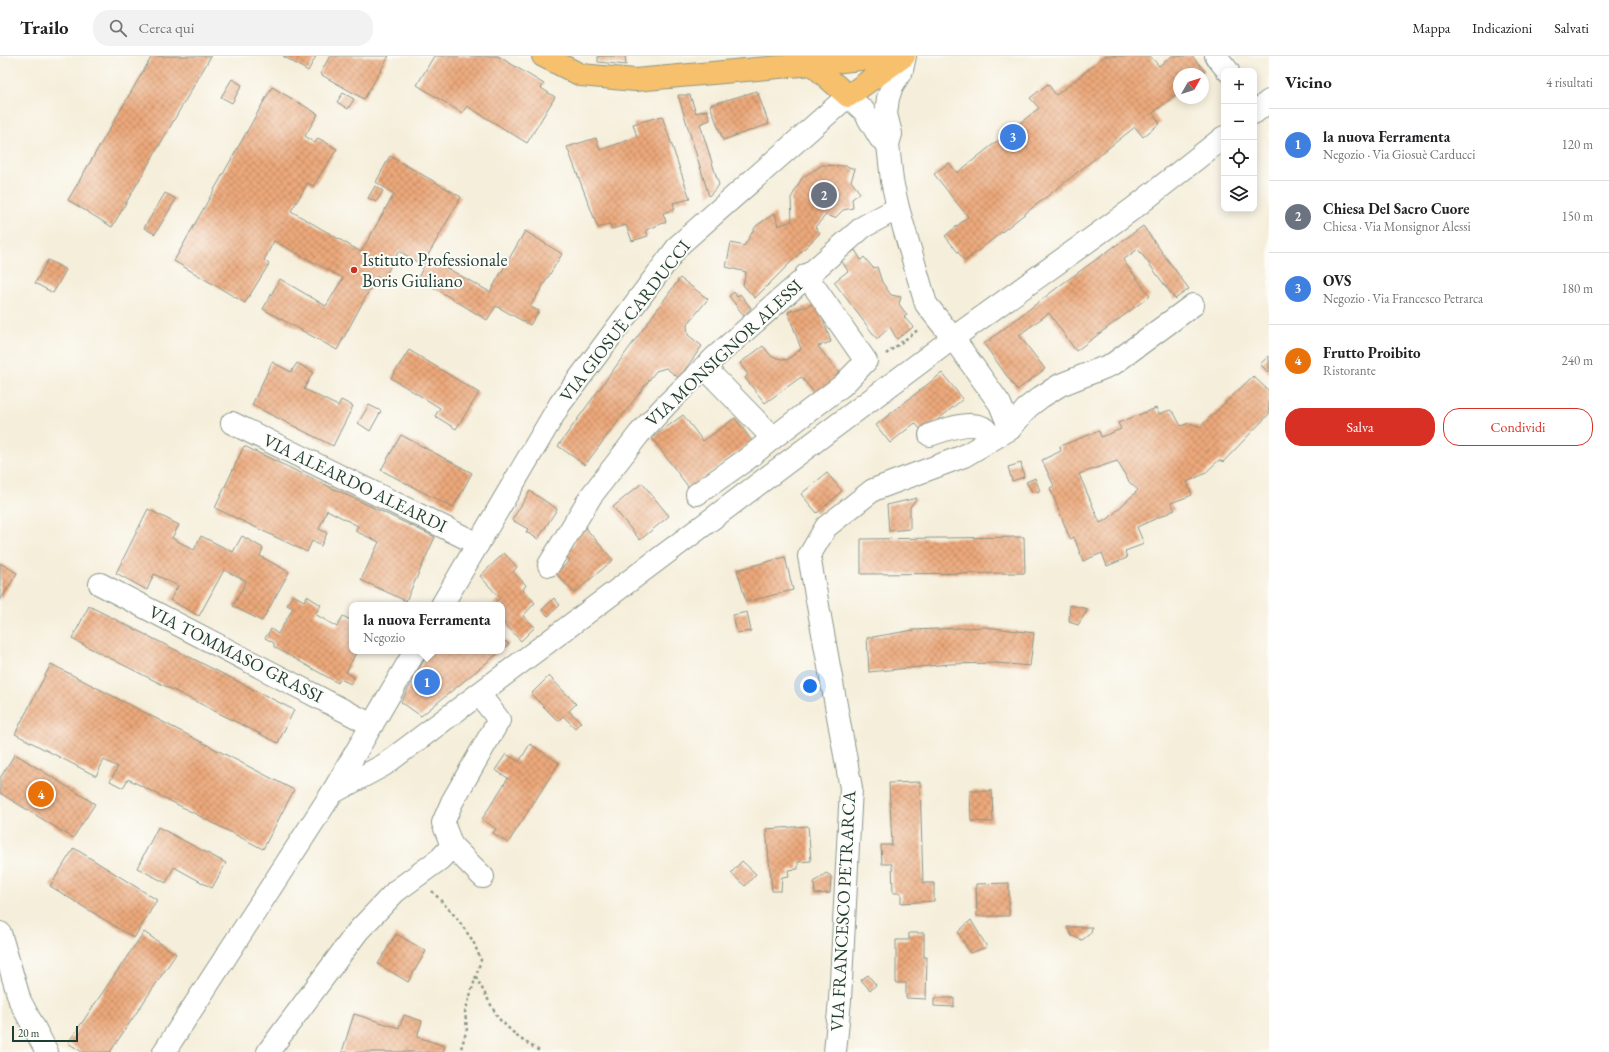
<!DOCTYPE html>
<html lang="it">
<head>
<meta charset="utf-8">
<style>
	body { margin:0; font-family:"EB Garamond",serif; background:#f2f2f2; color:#202124 }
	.controls { position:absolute; right:12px; top:12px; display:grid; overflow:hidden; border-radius:8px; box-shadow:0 2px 10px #0003 }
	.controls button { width:36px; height:36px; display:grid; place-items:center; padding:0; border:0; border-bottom:1px solid #e0e0e0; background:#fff; color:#202124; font:20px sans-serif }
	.compass { position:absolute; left:1173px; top:12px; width:36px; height:36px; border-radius:50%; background:#fff; box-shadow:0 2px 10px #0003; rotate:51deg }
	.scale { position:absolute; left:12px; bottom:10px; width:66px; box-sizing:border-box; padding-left:4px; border:2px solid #1f3d34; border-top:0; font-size:11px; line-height:14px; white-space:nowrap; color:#1f3d34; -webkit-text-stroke:3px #fdfcf7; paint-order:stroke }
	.you { position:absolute; left:810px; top:630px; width:14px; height:14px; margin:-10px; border:3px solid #fff; border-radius:50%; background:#1a73e8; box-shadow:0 0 0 6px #1a73e833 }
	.badge { display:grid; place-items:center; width:26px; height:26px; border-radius:50%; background:#d93025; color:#fff; font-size:13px; font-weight:700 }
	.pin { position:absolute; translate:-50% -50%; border:2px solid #fff; box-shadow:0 1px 4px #0006 }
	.popup { position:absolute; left:349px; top:546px; width:156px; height:52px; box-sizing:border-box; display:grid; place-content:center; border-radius:8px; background:#fff; filter:drop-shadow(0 1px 3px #0005); font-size:13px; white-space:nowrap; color:#757577 }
	.popup b { font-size:15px; color:#202124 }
	.popup::after { content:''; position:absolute; left:50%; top:100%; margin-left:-8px; border:8px solid transparent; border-top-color:#fff }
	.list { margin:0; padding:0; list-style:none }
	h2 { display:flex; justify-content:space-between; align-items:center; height:52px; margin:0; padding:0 16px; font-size:17px }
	h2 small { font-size:13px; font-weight:400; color:#757577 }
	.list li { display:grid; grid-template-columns:26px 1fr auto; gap:12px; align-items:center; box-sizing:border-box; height:72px; padding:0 16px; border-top:1px solid #e0e0e0 }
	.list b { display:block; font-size:15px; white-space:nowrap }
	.list p { margin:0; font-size:13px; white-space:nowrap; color:#757577 }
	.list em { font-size:13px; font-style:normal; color:#757577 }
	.actions { display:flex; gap:8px; padding:12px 16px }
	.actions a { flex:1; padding:9px 0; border:1px solid #d93025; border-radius:16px; text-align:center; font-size:14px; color:#d93025 }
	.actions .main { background:#d93025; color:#fff }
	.icon { flex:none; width:22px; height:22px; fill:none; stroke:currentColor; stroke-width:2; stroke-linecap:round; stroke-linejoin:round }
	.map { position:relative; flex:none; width:1269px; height:996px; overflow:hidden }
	header { display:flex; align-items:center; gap:24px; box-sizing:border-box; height:56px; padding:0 20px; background:#fff; border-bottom:1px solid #e0e0e0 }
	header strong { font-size:19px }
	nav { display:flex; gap:22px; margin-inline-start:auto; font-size:14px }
	.search { width:280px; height:36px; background:#f2f2f2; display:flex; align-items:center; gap:10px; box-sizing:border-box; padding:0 14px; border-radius:16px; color:#757577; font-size:15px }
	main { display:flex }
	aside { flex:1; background:#fff }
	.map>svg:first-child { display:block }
	.building { fill:url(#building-cross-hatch); fill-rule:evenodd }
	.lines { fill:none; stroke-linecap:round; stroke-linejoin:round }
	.minor-casing { stroke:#8a9687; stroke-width:24 }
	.major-casing { stroke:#8a9687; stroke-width:24 }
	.path { stroke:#8a9687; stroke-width:2.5; stroke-dasharray:3 3; stroke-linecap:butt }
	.minor { stroke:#fff; stroke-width:22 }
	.major { stroke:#f7c06c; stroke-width:22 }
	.poi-dot { fill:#c8321e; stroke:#fdfcf7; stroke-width:1.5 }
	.labels { text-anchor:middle; stroke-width:4; stroke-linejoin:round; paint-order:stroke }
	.poi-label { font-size:18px; fill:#1f3d34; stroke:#fdfcf7; text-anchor:start }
	.street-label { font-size:18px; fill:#1f3d34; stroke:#fdfcf7 }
</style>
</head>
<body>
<header>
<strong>Trailo</strong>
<div class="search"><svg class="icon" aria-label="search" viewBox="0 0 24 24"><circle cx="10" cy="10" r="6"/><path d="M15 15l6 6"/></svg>Cerca qui</div>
<nav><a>Mappa</a><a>Indicazioni</a><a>Salvati</a></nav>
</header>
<main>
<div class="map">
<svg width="1269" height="996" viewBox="0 0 1269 996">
	<defs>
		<pattern id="building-cross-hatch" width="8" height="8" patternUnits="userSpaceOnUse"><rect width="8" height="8" fill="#eca87a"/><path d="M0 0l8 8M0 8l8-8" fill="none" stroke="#bf8a65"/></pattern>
	</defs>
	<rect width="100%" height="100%" fill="#fdfcf7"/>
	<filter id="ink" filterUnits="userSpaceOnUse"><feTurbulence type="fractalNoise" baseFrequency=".025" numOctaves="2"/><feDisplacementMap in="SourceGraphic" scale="8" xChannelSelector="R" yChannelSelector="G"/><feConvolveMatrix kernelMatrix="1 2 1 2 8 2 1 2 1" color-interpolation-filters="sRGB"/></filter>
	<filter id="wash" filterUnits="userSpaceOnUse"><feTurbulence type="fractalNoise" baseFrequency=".012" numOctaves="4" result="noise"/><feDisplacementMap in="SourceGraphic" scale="16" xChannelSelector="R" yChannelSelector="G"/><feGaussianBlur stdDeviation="0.9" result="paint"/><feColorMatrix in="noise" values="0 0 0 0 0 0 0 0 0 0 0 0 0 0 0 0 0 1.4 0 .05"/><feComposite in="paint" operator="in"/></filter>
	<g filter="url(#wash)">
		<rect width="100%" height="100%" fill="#f5eeda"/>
		<g id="blocks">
			<g class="building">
				<path d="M152,0h59l-99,171 -44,-27z"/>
				<path d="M283,0h33l-8,15z"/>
				<path d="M330,0h59l-25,43 -44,-25z"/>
				<path d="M434,0h64l46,28 -3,4 14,9 -28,46 -60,-37 -5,7 -45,-28z"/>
				<path d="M598,0h27l1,9 -28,-3z"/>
				<path d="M1105,0h45l9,10 13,-10h20l13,15 -4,3h-22v18l-26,21 7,10 -17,14 -8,-10 -170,134 -20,-25 23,-19 -34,-43 15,-11 8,10 82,-65 -9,-10 18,-14 8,11z"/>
				<path d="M232,23l10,6 -10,18 -11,-6z"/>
				<path d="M272,31l46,27 -13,22 10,7 3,-5 19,11 -24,37 -5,-3 -17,28 70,41 33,-58 -18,-12 14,-26 71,41 -34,60 63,35 35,-61 37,23 -32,53 9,4 -9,14 -34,-19 -9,14 -69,-42 6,-12 -25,-15 -16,29 -6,-4 -40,74 -74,-41 17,-30 46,27 17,-28 -69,-37 -10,19 5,4 -24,39 -71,-42z"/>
				<path d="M757,35l12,33 -46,16 -13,-35z"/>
				<path d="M343,37l11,6 -6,10 -11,-7z"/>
				<path d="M678,39h12l6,18 11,-3 3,10 -10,4 19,61 -10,11z"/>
				<path d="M662,60l28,83 -17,4 2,6 -12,4 3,9 -20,8 2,6 -16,5 -6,-16 -14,4 -2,-5 -12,4 -31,-81 29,-9 4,12 37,-13 -4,-13z"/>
				<path d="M822,109l24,1 9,3 -4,12 9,12 -8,6 1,9 -10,2 -8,8 -9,-3 -11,12 5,6 -65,65 -12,-13 3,-13 -20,-5 5,-24 13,3 12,-20 19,-13 3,13 14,-5 -1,-23 11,-20z"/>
				<path d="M375,130l8,5 -7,11 -8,-4z"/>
				<path d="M165,137l11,6 -21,35 -11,-6z"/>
				<path d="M1143,170l46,63 -14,10 -37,-50 -15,11 27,36 -74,55 -27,-38 -30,22 26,34 -28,21 -33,-46 78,-60z"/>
				<path d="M855,194l6,10 3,-3 9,11 4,-1 5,15 9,13 10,2 -2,7 8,11 -3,2 9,10 -16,12 -7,-12 -13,12 -43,-57 14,-11 -7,-11z"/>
				<path d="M48,204l18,10 -13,23 -18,-10z"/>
				<path d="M680,222l28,21 -21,26 1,10 14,11 -23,32 -13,-10 -10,3 -71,94 -27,-19z"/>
				<path d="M734,236l3,5 3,-3 11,14 -7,8 -15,-20z"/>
				<path d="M817,247l14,39 -13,4 24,32 -24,19 -17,-20 -36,26 -20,-25 3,-3 -8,-12 23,-17 9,11 15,3 14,-11 -13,-37z"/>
				<path d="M409,294l70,43 -23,36 -21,-13 5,-8 -49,-30z"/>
				<path d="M1269,300v17l-9,-9z"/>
				<path d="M272,306l19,10 6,-9 16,9 -9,17 34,17 3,-6 12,6 -20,40 -81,-41z"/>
				<path d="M942,317l21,26 -40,33 -8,-9 -25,20 -14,-18z"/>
				<path d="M1253,320l16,15v23l-46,48 -4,-2 -15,14 -17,8 5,13 -21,8 4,7 -38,17 7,17 -19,7 2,7 -20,8 -5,-13 -19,8 -9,-24 -4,2 -20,-51 4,-2 -12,-26 19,-9 -1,-5 39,-15 2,6 20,-8 -3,-6 38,-15 3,6 11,-4 4,3 7,13 8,-3 11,4zM1117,405l13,22 8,7 -30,29 -8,4 -21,-49z"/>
				<path d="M369,349l12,6 -11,20 -12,-8z"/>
				<path d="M683,359l20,26 32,-23 17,23 -51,38 -9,13 -40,-54z"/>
				<path d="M401,379l71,38 -19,35 -72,-38z"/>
				<path d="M244,390l191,91 -29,64 -45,-21 18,-38 -24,-11 3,-5 -31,-16 -8,19 8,4 -6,13 -9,-5 -5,11 -92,-44z"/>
				<path d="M1021,407l3,14 -12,4 -4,-14z"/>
				<path d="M827,417l15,18 -25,22 -16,-19z"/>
				<path d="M1035,422l5,13 -7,2 -7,-11z"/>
				<path d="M642,427l27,33 -29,24 -27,-33z"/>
				<path d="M530,435l27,18 -19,30 -12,-7 2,-3 -16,-9z"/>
				<path d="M917,442l-7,9v22l-21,2 -2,-26z"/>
				<path d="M148,453l31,16 -7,13 22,12 7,-14 32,16 9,-16 21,12 -3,8 29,16 -27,49 -29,-15 13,-25 -22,-11 -25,46 -29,-16 8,-14 -24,-12 -7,16 -31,-17z"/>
				<path d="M583,469l30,35 -39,33 -18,-20 14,-12 -6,-8 12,-10 -6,-7z"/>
				<path d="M1024,481l1,36 -164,1v-35z"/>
				<path d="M504,497l13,14 -4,5 13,13 -3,5 12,13 -12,13 12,11 -14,14 -19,-20v-16h-10l8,-7 -20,-22z"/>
				<path d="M785,501l8,33 -47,12 -9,-32z"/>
				<path d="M0,507l17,10 -17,28z"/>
				<path d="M293,539l11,6 3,-5 14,9 -6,9 22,13 6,-11 9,5v30h5l-11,21 8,5 -3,7 -11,-5 -2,4 -64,-36v-4l-9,-5 6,-9 7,5 15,-26 -6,-3z"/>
				<path d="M554,542l6,7 -12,11 -6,-6z"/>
				<path d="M1070,549l18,4 -10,16 -9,-3z"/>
				<path d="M89,550l205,104 -16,33 -206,-104z"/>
				<path d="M747,556l4,19 -14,2 -4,-18z"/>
				<path d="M986,571l48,6 -4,33 -34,-3 -47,1 -80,8 -2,-34 47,-8z"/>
				<path d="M502,583l7,5 -7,6z"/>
				<path d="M429,595h72l-80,65 -20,-14z"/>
				<path d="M51,608l243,126 -31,59 -135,-70 -5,9 -13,-7 8,-14 -14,-7 -8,16 -81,-42z"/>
				<path d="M549,620l27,28 -7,7 12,11 -6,6 -12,-12 -5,5 -27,-27z"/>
				<path d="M530,688l29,19 -51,80 -15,-10 3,-4 -14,-10 26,-41 -13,-8 11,-16 13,8z"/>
				<path d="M15,698l80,50 -22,34 -73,-45v-15z"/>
				<path d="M920,726l3,101h11v18l-33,2v-10h-8l-1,-29h-10l-1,-19h11l-3,-62z"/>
				<path d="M970,735h22l1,31 -22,-1z"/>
				<path d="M808,770l3,35 -13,1v7l-10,1 1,6 -7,1 -1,14h-9l-6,-62z"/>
				<path d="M158,771l68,36 -14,25 -38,-21 -8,16 -29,-15z"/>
				<path d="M74,792l83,52 -23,38 -84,-52z"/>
				<path d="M742,805l14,13 -11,12 -14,-13z"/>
				<path d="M826,817l5,3 -1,17 -15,1 -1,-12z"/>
				<path d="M1009,827v33h-32l-1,-32z"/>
				<path d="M971,864l16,27 -17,6 -12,-21z"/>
				<path d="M1067,871h25l-1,6 -9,7 -10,-4z"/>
				<path d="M144,876l32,22 -66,98h-28l-14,-9z"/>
				<path d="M909,877h15v24h3l-1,42 -20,-1v-15h-10v-43h13z"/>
				<path d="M396,878l30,17 -18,31 -30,-18z"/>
				<path d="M868,919l8,10 -6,5 -9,-10z"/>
				<path d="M934,942h20v9l-20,-1z"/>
				<path d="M354,958l45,14 5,-13 18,6 -5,16 28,9 -2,6h-101z"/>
			</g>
		</g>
	</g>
	<g filter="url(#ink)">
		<use href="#blocks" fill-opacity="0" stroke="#8a9687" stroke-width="1"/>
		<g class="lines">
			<defs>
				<g id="minor">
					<path d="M1216,0l12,15"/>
					<path d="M1254,57l15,-12"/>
					<path d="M704,311l69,71 70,-53 23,-24 -60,-86"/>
					<path d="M232,367l246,121"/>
					<path d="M1010,373l18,-22 13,-10 19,-12 53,-21 80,-59"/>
					<path d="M930,379c14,-5 42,-16 55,-6 3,3 5,7 7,10"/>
					<path d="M697,438l50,-35 26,-21"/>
					<path d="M549,509l42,-69 48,-62 27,-29 48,-47 149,-131 35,-19"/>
					<path d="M100,528l272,141"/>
					<path d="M442,549l118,-201 119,-159 169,-149 16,15 16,27 8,6"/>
					<path d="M479,638l20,26 -47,82 -9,21 9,23 31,31"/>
					<path d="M332,737l52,-28 569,-427 181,-130 90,-71"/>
					<path d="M0,877l20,68 27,51"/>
					<path d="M164,996l168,-259 83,-142"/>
					<path d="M268,996l90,-121 38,-40 44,-32 12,-13"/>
					<path d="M835,996l5,-52 11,-212 -42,-232 17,-29 47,-37 91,-34 46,-27 -10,-25 -47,-66 -27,-34 -28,-96 -6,-27 -4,-37 3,-10 -5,-20 2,-16 4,-12 10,-16 3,-14"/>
				</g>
				<g id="major">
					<path d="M543,0l38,19 54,5 177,-16 36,32 56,-40"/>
					<path d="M812,8l80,-8"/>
				</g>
			</defs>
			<use href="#minor" class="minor-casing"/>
			<use href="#major" class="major-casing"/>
			<g class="path">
				<path d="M886,298l33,-25"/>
				<path d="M432,835l24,26 17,24 8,19 -16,52 2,17 -7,23"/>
				<path d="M476,921l22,41 21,20 22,14"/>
			</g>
			<use href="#minor" class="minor"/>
			<use href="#major" class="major"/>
		</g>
	</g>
	<circle class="poi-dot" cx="354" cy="214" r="4"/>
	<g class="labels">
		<g class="poi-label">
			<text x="362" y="210">Istituto Professionale<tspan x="362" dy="21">Boris Giuliano</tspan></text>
		</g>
		<g class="street-label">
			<text transform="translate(625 265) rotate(-52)" y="6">VIA GIOSUÈ CARDUCCI</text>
			<text transform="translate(724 297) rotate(-43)" y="6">VIA MONSIGNOR ALESSI</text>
			<text transform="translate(355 427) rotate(26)" y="6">VIA ALEARDO ALEARDI</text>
			<text transform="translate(236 598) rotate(27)" y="6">VIA TOMMASO GRASSI</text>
			<text transform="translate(843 855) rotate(-87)" y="6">VIA FRANCESCO PETRARCA</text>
		</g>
	</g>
</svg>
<div class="controls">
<button>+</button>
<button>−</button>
<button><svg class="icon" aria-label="locate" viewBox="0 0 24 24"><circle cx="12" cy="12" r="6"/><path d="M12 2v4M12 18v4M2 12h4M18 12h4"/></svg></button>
<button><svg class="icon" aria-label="layers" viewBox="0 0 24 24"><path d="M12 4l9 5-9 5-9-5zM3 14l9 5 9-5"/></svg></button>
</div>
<svg class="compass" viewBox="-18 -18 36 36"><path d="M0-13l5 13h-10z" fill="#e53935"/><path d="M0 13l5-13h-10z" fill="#757577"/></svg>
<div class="scale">20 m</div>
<div class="you"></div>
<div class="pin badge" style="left:427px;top:626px;background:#3f7fe0">1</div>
<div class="popup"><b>la nuova Ferramenta</b>Negozio</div>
<div class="pin badge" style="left:824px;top:139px;background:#6b7280">2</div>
<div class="pin badge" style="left:1013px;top:81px;background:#3f7fe0">3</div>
<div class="pin badge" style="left:41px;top:738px;background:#e8710a">4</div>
</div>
<aside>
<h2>Vicino<small>4 risultati</small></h2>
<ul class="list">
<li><span class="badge" style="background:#3f7fe0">1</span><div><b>la nuova Ferramenta</b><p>Negozio · Via Giosuè Carducci</p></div><em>120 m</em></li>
<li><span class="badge" style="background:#6b7280">2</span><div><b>Chiesa Del Sacro Cuore</b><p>Chiesa · Via Monsignor Alessi</p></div><em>150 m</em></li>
<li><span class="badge" style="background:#3f7fe0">3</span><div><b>OVS</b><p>Negozio · Via Francesco Petrarca</p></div><em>180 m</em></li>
<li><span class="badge" style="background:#e8710a">4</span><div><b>Frutto Proibito</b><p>Ristorante</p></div><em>240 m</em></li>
</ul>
<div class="actions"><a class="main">Salva</a><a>Condividi</a></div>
</aside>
</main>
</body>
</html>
